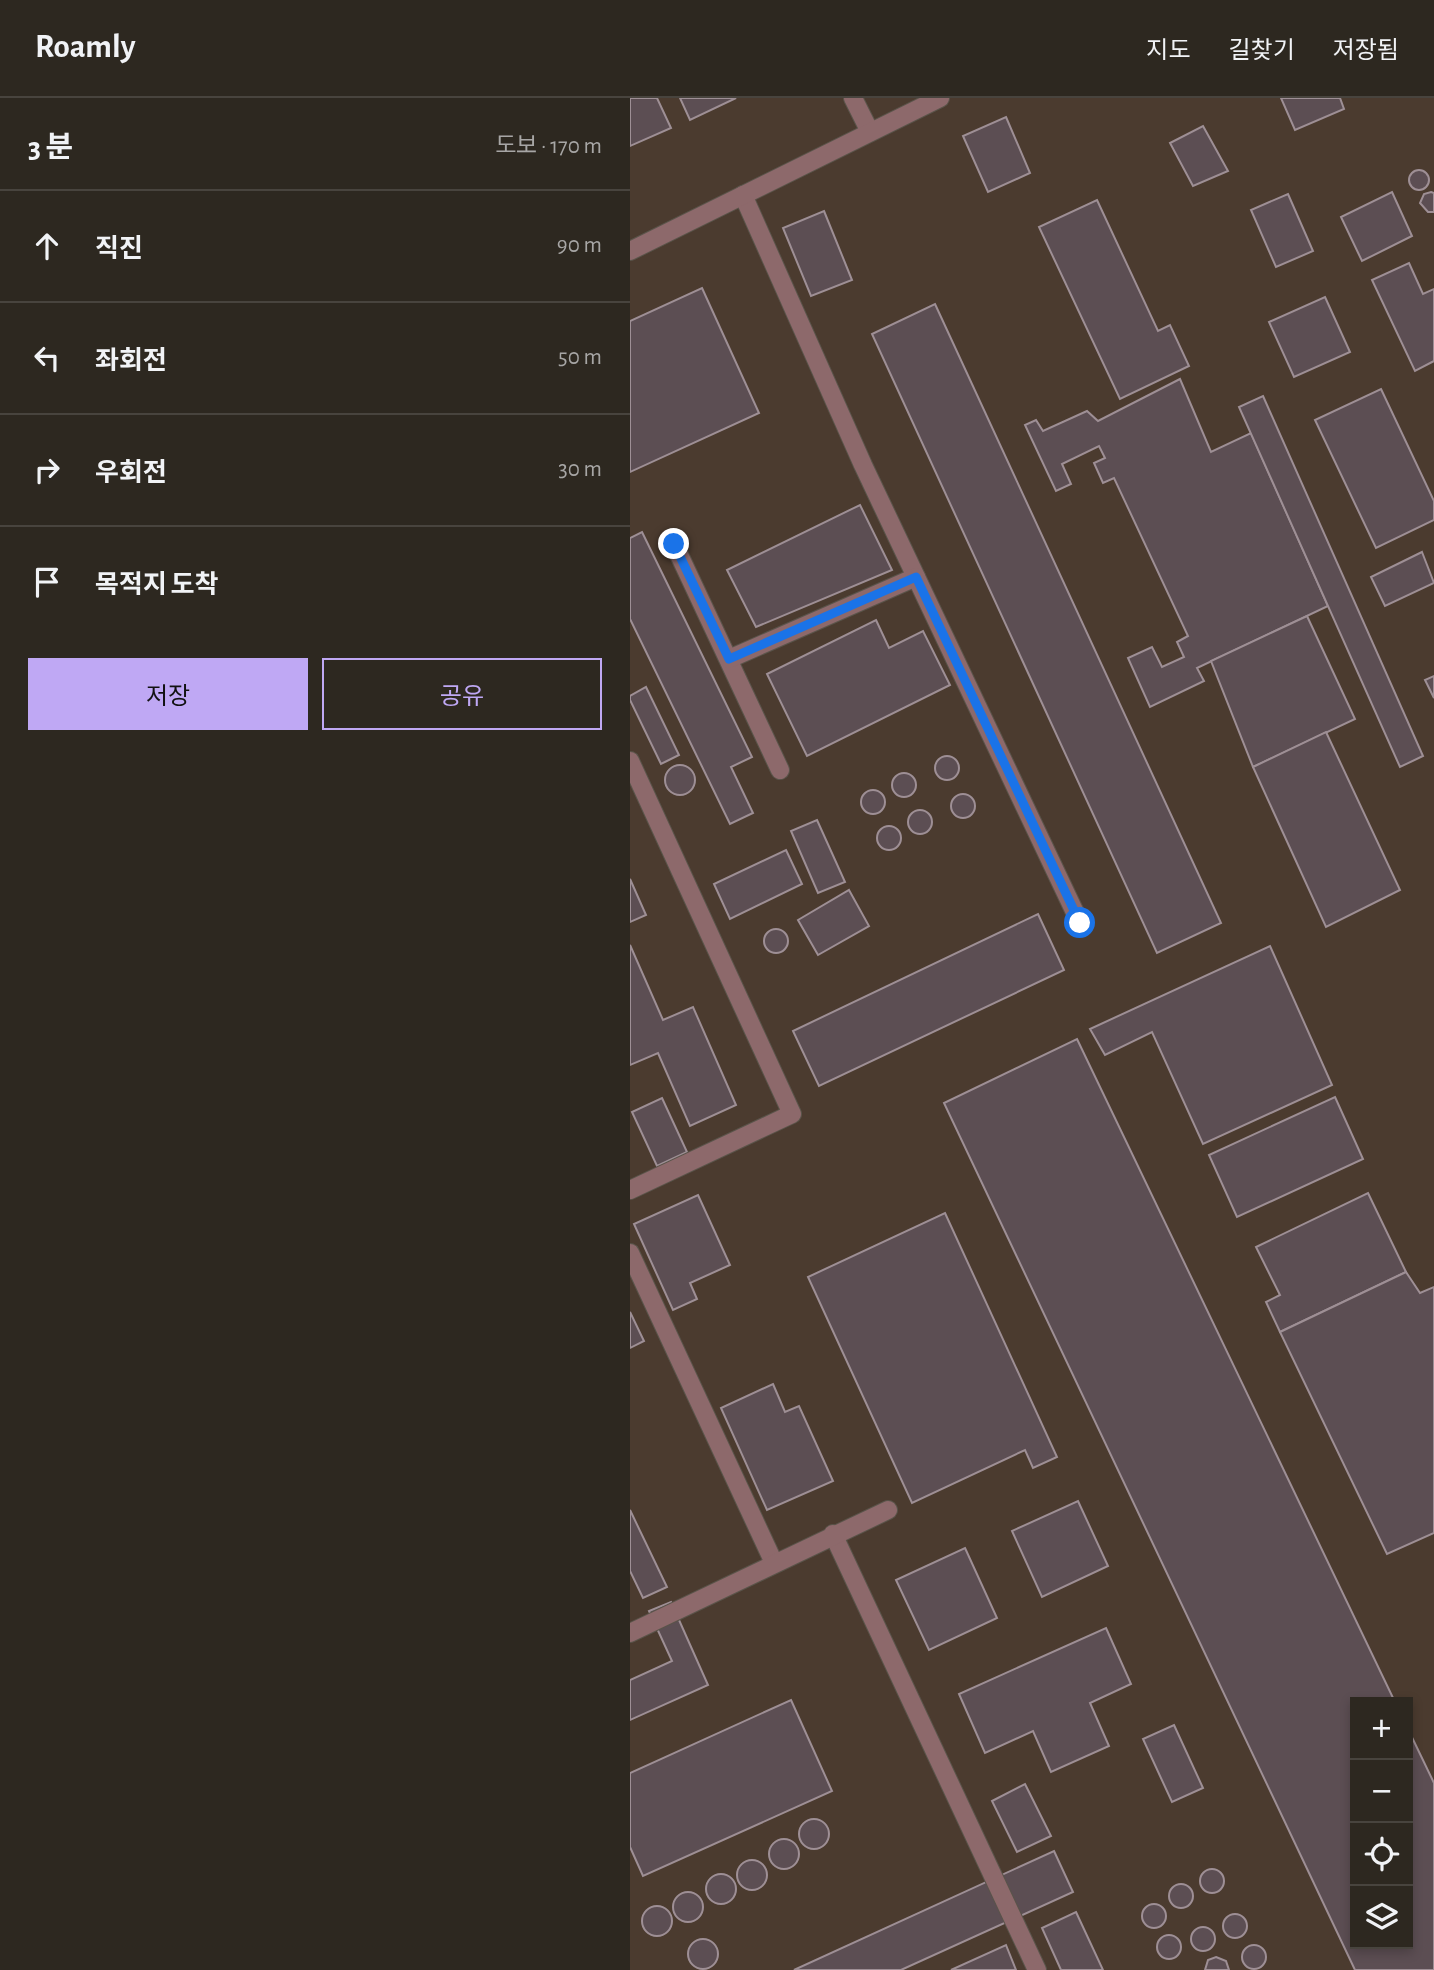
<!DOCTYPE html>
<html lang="ko">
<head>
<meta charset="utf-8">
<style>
	body { margin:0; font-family:"Alegreya Sans","Noto Sans KR",sans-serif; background:#39342d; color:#f1f3f6 }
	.controls { position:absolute; right:21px; bottom:21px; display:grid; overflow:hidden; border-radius:0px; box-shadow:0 4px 10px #0003 }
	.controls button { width:63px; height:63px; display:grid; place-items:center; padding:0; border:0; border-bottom:2px solid #48443e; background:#2d2820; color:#f1f3f6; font:35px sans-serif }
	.stop { position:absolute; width:21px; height:21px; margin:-16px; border:5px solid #1a73e8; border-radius:50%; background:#fff }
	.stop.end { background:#1a73e8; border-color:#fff; box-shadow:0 2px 7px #0008 }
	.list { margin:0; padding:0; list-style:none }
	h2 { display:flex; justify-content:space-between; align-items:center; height:91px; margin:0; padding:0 28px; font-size:30px }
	h2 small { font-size:23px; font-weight:400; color:#a7a6a5 }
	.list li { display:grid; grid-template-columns:46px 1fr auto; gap:21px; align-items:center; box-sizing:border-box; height:112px; padding:0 28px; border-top:2px solid #48443e }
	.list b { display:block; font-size:26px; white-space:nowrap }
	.list em { font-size:23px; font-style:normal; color:#a7a6a5 }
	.actions { display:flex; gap:14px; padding:21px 28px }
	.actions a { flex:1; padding:16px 0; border:2px solid #bfa8f4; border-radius:0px; text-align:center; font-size:24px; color:#bfa8f4 }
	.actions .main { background:#bfa8f4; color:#111 }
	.icon { flex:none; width:38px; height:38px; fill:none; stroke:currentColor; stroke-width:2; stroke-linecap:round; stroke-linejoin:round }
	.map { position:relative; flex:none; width:804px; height:1872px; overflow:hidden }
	header { display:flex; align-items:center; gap:42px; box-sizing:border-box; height:98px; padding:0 35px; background:#2d2820; border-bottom:2px solid #48443e }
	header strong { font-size:33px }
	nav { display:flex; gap:38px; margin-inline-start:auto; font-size:24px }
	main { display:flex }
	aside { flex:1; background:#2d2820 }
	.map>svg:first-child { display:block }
	.industrial { fill:#4b3b2f; fill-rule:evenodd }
	.building { fill:#5c4e53; stroke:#9e8f95; stroke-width:2 }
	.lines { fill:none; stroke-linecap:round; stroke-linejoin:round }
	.minor-casing { stroke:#5a544a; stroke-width:20 }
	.minor { stroke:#8d696b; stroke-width:18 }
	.route { stroke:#1a73e8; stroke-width:9 }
</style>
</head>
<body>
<header>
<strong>Roamly</strong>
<nav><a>지도</a><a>길찾기</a><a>저장됨</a></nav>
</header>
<main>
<aside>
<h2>3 분<small>도보 · 170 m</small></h2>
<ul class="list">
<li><svg class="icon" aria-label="ahead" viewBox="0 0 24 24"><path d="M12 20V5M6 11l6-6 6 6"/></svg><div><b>직진</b></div><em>90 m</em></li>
<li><svg class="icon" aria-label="left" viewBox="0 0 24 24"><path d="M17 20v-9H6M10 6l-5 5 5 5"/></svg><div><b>좌회전</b></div><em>50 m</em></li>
<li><svg class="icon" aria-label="right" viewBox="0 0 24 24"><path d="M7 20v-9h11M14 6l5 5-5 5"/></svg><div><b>우회전</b></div><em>30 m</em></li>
<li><svg class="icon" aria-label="arrive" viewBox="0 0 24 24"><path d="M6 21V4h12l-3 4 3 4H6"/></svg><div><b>목적지 도착</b></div></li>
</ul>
<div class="actions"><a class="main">저장</a><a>공유</a></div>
</aside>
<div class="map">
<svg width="804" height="1872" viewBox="0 0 804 1872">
	<rect width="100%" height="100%" fill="#3c362b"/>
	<path class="industrial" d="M0,0h804v1872h-804zM725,1604h53v242h-53z"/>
	<g class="building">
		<path d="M0,0h27l14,30 -41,18z"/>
		<path d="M50,0h56l-46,22z"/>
		<path d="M651,0h59l4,11 -49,21z"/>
		<path d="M376,19l24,56 -42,19 -25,-56z"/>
		<path d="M573,28l25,45 -35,15 -23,-43z"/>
		<circle cx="789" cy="82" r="10"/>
		<path d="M762,94l20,44 -50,25 -21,-44z"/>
		<path d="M801,94l3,1v19h-6l-8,-9 4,-9z"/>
		<path d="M658,96l25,57 -37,16 -25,-57z"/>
		<path d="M467,102l61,131 12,-6 19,41 -69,33 -81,-172z"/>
		<path d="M194,113l28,69 -41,16 -28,-68z"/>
		<path d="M779,165l14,31 11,-5v72l-19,10 -43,-91z"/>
		<path d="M72,190l57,125 -129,59v-151z"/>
		<path d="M695,199l25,55 -56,25 -25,-55z"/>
		<path d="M305,206l286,619 -64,30 -285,-619z"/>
		<path d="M550,281l31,73 40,-19 77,173 -131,62 7,13 -54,26 -22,-49 24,-11 10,20 22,-10 -7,-15 11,-6 -74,-158 -11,5 -9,-20 11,-5 -6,-12 -37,18 9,20 -15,7 -31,-66 11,-5 7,11 44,-20 11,10z"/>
		<path d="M751,291l53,112v19l-58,28 -61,-128z"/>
		<path d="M633,298l160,360 -23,11 -161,-360z"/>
		<path d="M230,407l32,65 -136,57 -29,-57z"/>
		<path d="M12,434l110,225 -21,10 22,46 -23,11 -100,-205v-81z"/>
		<path d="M792,454l12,31 -49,23 -14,-29z"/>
		<path d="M677,518l48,103 -102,48 -42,-106z"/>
		<path d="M246,522l13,28 34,-17 27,54 -143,71 -40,-82z"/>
		<path d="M804,578v22l-9,-18z"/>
		<path d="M16,589l33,68 -18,9 -31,-64v-4z"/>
		<path d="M696,634l74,158 -74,37 -73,-160z"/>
		<circle cx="317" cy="670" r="12"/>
		<circle cx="50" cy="682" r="15"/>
		<circle cx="274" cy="687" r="12"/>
		<circle cx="243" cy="704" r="12"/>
		<circle cx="333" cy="708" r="12"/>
		<circle cx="290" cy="724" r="12"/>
		<path d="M187,722l28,62 -27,11 -27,-62z"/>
		<circle cx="259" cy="740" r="12"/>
		<path d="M156,752l16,34 -72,35 -16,-35z"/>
		<path d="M0,781l16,36 -16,7z"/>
		<path d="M219,792l20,36 -51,29 -20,-35z"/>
		<path d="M408,816l26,56 -245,116 -26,-55z"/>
		<circle cx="146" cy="843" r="12"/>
		<path d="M0,847l33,75 30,-13 43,98 -46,21 -32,-73 -28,12z"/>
		<path d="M640,848l62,139 -129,59 -51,-112 -47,23 -15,-26z"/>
		<path d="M447,941l318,663h-40v242h53v-215l26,54v187h-79l-411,-867z"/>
		<path d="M705,999l28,62 -126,58 -28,-62z"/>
		<path d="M32,1000l25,54 -30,14 -25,-54z"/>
		<path d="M738,1095l38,79 -126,60 -14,-30 14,-7 -24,-48z"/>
		<path d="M68,1097l32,70 -40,18 7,16 -24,11 -39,-86z"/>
		<path d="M315,1115l112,244 -24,11 -8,-18 -113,53 -104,-226z"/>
		<path d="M776,1174l14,21 14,-6v246l-47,21 -107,-222z"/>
		<path d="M0,1214l14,29 -14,7z"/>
		<path d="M143,1286l12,28 14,-6 34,75 -66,29 -46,-102z"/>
		<path d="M448,1403l30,65 -66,31 -30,-66z"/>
		<path d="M0,1412l37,77 -24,11 -13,-27z"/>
		<path d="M335,1450l32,70 -68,32 -33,-70z"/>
		<path d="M41,1504l37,83 -78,35v-40l42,-19 -23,-50z"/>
		<path d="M476,1530l25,56 -41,19 19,43 -58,26 -18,-41 -48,22 -26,-59z"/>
		<path d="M161,1602l41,91 -189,85 -13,-29v-74z"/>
		<path d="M544,1627l29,63 -31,14 -29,-63z"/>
		<path d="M395,1686l26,52 -34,16 -25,-51z"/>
		<circle cx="184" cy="1736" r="15"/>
		<circle cx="154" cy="1756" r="15"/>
		<path d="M424,1753l19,41 -172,78h-107z"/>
		<circle cx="122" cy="1777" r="15"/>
		<circle cx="582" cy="1783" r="12"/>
		<circle cx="91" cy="1791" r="15"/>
		<circle cx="551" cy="1798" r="12"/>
		<circle cx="58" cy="1809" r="15"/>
		<circle cx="524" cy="1818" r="12"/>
		<circle cx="27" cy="1823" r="15"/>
		<path d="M446,1814l27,58h-42l-19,-42z"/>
		<circle cx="605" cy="1828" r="12"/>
		<circle cx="573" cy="1841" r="12"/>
		<circle cx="539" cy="1849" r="12"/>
		<circle cx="73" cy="1856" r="15"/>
		<path d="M376,1847l10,25h-65z"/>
		<circle cx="624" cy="1859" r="12"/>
		<path d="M586,1859l10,4 3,9h-24l3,-10z"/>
	</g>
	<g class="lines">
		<defs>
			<g id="minor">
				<path d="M223,0l17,34"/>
				<path d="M113,97l120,270 217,458"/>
				<path d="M0,153l310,-153"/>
				<path d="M44,446l106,226"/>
				<path d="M99,561l187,-82"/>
				<path d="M0,663l162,353 -162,76"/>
				<path d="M0,1155l144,310"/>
				<path d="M203,1436l204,436"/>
				<path d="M0,1535l258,-123"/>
			</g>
		</defs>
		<use href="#minor" class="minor-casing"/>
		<use href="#minor" class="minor"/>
	</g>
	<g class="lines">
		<path class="route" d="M44,446l55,115 187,-82 164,346"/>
	</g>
</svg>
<div class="controls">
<button>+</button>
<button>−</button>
<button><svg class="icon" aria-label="locate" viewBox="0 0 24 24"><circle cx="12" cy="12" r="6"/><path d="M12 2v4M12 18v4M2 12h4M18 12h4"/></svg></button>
<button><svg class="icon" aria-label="layers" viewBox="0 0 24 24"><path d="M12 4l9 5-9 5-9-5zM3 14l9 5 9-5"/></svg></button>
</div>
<div class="stop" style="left:450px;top:825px"></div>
<div class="stop end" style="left:44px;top:446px"></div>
</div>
</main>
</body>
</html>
